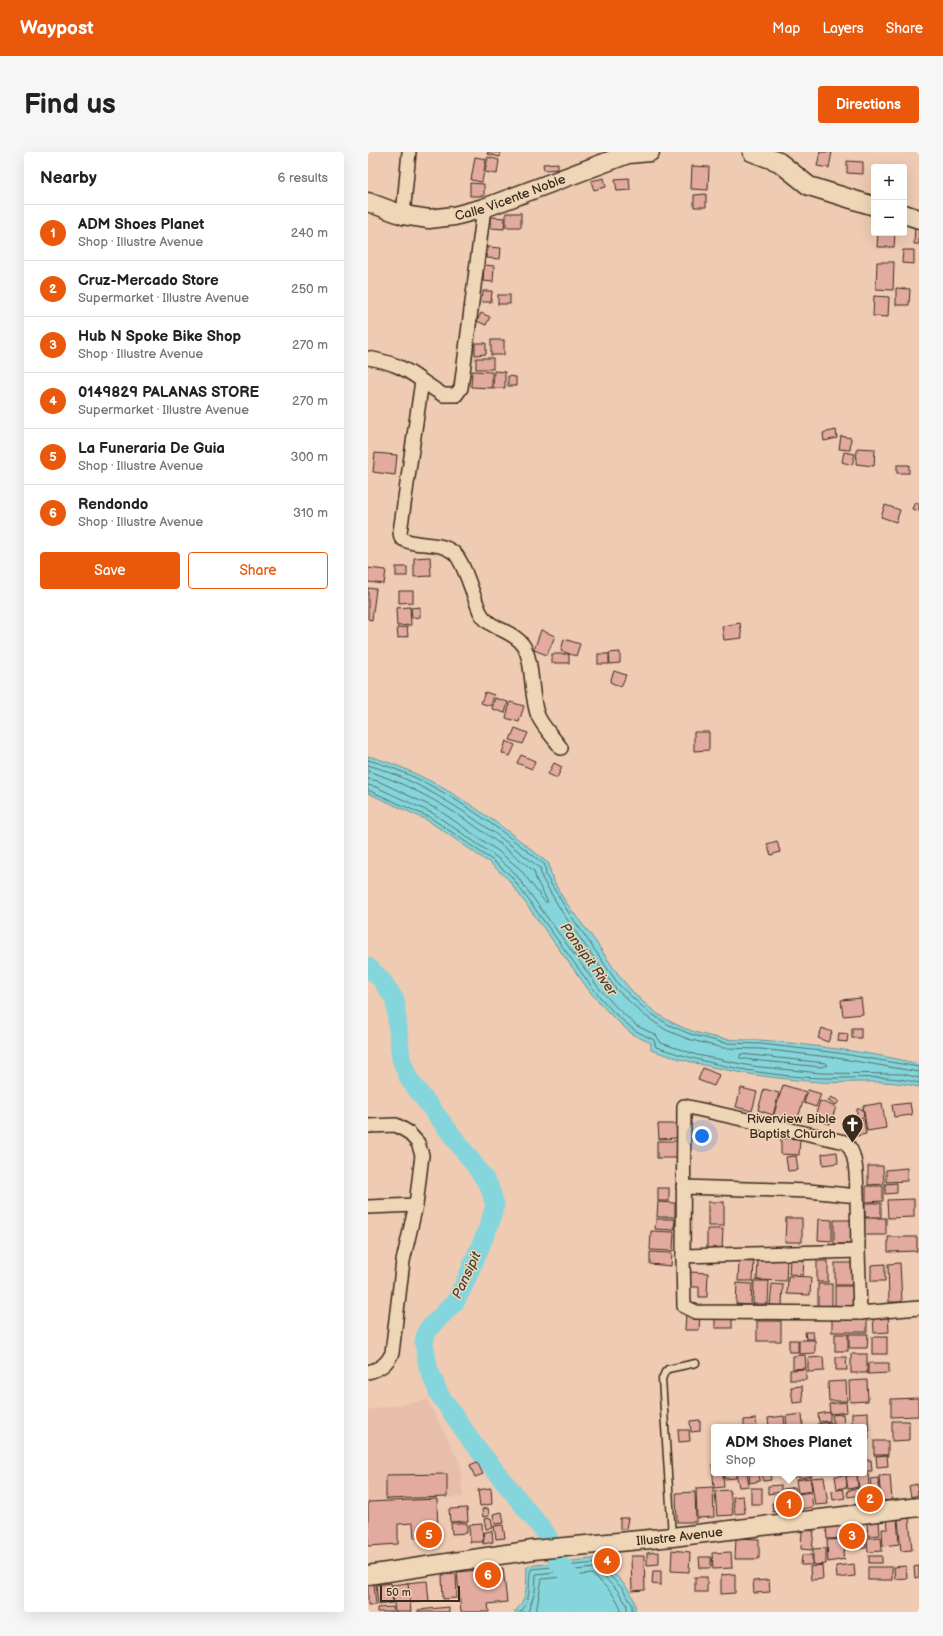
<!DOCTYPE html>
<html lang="en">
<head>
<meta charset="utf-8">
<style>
	body { margin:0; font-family:"Balsamiq Sans",sans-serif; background:#f6f6f6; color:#222 }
	.controls { position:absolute; right:12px; top:12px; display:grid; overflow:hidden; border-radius:4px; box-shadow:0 4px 16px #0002 }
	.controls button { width:36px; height:36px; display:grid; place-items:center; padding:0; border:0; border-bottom:1px solid #e0e0e0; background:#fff; color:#222; font:20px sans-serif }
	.scale { position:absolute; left:12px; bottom:10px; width:80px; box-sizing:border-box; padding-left:4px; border:2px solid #3b2a1e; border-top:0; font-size:11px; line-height:14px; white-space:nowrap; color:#3b2a1e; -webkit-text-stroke:3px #efd6b7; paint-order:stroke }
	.you { position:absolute; left:334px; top:984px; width:14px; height:14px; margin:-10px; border:3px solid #fff; border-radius:50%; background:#1a73e8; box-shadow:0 0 0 6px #1a73e833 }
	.badge { display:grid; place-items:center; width:26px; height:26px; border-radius:50%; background:#ea580c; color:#fff; font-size:13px; font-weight:700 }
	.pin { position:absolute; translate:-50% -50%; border:2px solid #fff; box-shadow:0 1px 4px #0006 }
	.popup { position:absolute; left:343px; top:1272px; width:156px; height:52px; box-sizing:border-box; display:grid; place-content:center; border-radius:4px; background:#fff; filter:drop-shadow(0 1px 3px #0005); font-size:13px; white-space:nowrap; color:#767676 }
	.popup b { font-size:15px; color:#222 }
	.popup::after { content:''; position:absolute; left:50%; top:100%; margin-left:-8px; border:8px solid transparent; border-top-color:#fff }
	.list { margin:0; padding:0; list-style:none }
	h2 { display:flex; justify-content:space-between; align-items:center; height:52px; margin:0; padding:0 16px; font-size:17px }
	h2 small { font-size:13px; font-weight:400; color:#767676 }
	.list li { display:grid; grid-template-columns:26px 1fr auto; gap:12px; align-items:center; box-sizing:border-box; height:56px; padding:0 16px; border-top:1px solid #e0e0e0 }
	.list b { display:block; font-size:15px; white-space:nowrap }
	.list p { margin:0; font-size:13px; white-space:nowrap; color:#767676 }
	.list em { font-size:13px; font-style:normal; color:#767676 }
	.actions { display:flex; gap:8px; padding:12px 16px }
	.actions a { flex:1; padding:9px 0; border:1px solid #ea580c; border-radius:4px; text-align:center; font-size:14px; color:#ea580c }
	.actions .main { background:#ea580c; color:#fff }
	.map { position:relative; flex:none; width:551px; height:1460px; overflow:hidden; border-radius:4px }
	header { display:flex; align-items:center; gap:24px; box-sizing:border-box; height:56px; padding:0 20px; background:#ea580c; color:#fff }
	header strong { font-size:19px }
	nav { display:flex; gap:22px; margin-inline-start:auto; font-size:14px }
	.intro { display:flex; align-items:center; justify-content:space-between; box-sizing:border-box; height:96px; padding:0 24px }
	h1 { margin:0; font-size:28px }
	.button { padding:10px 18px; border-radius:4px; background:#ea580c; color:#fff; font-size:14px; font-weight:700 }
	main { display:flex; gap:24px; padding:0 24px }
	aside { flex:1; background:#fff; border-radius:4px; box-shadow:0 4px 16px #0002 }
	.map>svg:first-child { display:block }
	.built { fill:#e7beaa }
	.water { fill:#85d6dc; stroke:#679190 }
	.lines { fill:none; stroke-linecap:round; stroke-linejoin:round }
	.shore { stroke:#596f6a; stroke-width:1 }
	.river { stroke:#85d6dc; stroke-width:19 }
	.building { fill:#e3aba0; stroke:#3b2a1e }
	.lane-casing { stroke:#3b2a1e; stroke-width:9 }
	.street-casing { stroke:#3b2a1e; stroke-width:16 }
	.secondary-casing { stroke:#3b2a1e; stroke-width:21 }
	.lane { stroke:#efd6b7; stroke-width:6 }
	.street { stroke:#efd6b7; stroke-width:13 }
	.secondary { stroke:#efd6b7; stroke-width:18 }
	.labels { text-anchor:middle; stroke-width:3; stroke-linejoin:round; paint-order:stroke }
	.street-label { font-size:13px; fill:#3b2a1e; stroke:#efd6b7 }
	.poi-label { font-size:13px; fill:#3b2a1e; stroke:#efd6b7; text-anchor:end }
	.water-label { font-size:14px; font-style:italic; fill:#46443a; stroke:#efd6b7 }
</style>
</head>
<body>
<header>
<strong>Waypost</strong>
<nav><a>Map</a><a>Layers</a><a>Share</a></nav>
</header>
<div class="intro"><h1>Find us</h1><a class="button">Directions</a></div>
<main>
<aside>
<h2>Nearby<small>6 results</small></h2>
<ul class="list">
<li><span class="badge">1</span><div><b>ADM Shoes Planet</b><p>Shop · Illustre Avenue</p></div><em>240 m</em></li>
<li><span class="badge">2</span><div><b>Cruz-Mercado Store</b><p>Supermarket · Illustre Avenue</p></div><em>250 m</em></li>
<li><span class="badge">3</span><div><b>Hub N Spoke Bike Shop</b><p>Shop · Illustre Avenue</p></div><em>270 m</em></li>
<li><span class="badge">4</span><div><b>0149829 PALANAS STORE</b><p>Supermarket · Illustre Avenue</p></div><em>270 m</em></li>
<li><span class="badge">5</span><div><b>La Funeraria De Guia</b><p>Shop · Illustre Avenue</p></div><em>300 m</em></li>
<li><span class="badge">6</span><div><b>Rendondo</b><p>Shop · Illustre Avenue</p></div><em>310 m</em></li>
</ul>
<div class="actions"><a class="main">Save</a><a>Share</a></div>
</aside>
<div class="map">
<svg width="551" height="1460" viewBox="0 0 551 1460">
	<rect width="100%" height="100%" fill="#eecbb2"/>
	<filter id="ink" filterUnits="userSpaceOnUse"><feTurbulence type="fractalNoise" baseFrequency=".025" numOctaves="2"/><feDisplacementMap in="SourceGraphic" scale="8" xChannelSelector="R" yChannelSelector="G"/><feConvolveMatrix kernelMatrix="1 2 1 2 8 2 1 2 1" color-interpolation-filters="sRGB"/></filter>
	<g filter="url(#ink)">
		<path class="built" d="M59,1248l33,63 3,34 -95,4v-91z"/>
		<g class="water">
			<path d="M0,604c66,18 129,65 181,108 2,24 29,54 44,74 18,26 32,50 57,70 20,17 48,27 74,31 16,2 33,0 49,2 48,6 98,11 146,23v23c-32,-9 -67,-3 -100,-5 -61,-5 -110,-13 -168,-32v-7l-19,-9 -22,-20 -19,-21 -83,-114 -18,-16 -61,-42 -61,-28z"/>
			<path d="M233,1406c10,17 37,32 34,54h-121c15,-13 12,-29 13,-46z"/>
		</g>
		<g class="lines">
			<g class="shore">
				<path d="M0,608c64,17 126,64 177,105l1,11 21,34 52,75 28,26 22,14 21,9 34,9 37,1 77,9 81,14"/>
				<path d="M0,613c60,17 123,64 172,103l2,10 20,34 53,76 29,27 22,15 22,9 35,9 38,1 76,9 82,14"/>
				<path d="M0,619c62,20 116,59 166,100l2,8 12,23h-3l-25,-33 -22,-18 -61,-42 -59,-28 -10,-2"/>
				<path d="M0,633l8,2 58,27 61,42 19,16 84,115 19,21 20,18 19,9 5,8 36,12 54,11 69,7 83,1 16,4"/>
				<path d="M0,638l63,28 61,42 19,16 83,114 19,22 21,18 20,10 2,7c54,18 109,29 166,31 32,1 66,-4 97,5"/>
				<path d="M373,902l85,9 2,2 -7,2 -69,-7 -12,-2z"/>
				<path d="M152,1460c13,-11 7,-28 11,-43l66,-6 25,25 10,16v8"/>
				<path d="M160,1460l7,-20 1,-18 59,-6 23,23 9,14v7"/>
				<path d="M168,1460l6,-33 50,-5c9,8 29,25 29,38"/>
			</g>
			<path class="river" d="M0,815l13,12 14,21 6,59 8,20 68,89 12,18 6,19 -5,18 -26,62 -9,17 -28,28 -3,12 4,25 11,27 34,49 74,92 11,27 18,23 9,27"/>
		</g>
		<g class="building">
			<path d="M120,0h13l-1,5 -13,-3z"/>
			<path d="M452,0h12l-3,16 -12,-2z"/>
			<path d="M107,5l11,2 -4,23 -11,-2z"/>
			<path d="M120,5l11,3 -2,14 -12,-2z"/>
			<path d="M479,9l16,1v12l-16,-1z"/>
			<path d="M190,11v6l-14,1 -1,-6z"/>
			<path d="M324,14l17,1 -1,23 -17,-1z"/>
			<path d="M236,26l2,9 -12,3 -3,-9z"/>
			<path d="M261,26l1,12 -13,1 -2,-12z"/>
			<path d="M102,31l14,1v12h-14z"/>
			<path d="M338,42v13h-12v-12z"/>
			<rect x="138" y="61" width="15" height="14"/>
			<path d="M123,65l14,1 -1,11 -13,-1z"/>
			<path d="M547,73h4v19h-5z"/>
			<path d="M510,81h17l-1,14h-17z"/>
			<path d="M120,95l13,1 -1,11 -13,-1z"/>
			<path d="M535,98h11v14l-12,-1z"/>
			<path d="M509,110h17l-1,28 -17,-1z"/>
			<path d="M116,113l10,1 -1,16 -10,-1z"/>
			<path d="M528,136l14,1 -1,16h-13z"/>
			<path d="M115,139h9l-1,11h-9z"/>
			<rect x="130" y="143" width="12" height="9"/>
			<path d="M506,144l15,1 -1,20 -15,-1z"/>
			<path d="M113,161l9,4 -4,8 -9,-4z"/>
			<rect x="123" y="188" width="13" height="15"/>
			<path d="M107,191h11v11l-11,1z"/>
			<rect x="108" y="206" width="17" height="11"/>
			<path d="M104,219l20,1v16l-21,-1z"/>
			<path d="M126,219l11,1v16h-12z"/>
			<path d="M140,224l8,1v9h-8z"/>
			<path d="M468,278l1,8 -13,3 -1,-8z"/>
			<path d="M473,284l10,2 -1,12 -11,-1z"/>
			<path d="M489,296l18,1 -1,17 -18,-2z"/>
			<path d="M476,300l11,2 -3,11 -10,-3z"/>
			<path d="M7,301l22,2 -2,20 -22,-3z"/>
			<rect x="529" y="313" width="12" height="8"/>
			<path d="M547,350l4,1v8l-7,-2z"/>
			<path d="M517,353l15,5 -4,12 -15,-5z"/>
			<path d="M62,405l1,19 -17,1v-19z"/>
			<rect x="28" y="415" width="11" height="9"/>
			<path d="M0,416l18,2 -2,14 -16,-2z"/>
			<path d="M0,436l8,1 -4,31 -4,-1z"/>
			<path d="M31,439h14v11l-14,1z"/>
			<path d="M42,455l1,18 -14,1 -1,-18z"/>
			<path d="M52,455v10l-8,1 -1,-10z"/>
			<path d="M372,471l2,15 -18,2 -2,-14z"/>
			<path d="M39,475l1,9 -10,2 -1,-10z"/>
			<path d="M173,478l14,6 -8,19 -13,-5z"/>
			<path d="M196,487l16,5 -4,12 -15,-5z"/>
			<path d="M252,500v11l-10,1 -1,-11z"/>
			<rect x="184" y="502" width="17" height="9"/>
			<rect x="230" y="502" width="11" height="10"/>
			<path d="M246,519l12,4 -5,12 -11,-5z"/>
			<path d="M117,540l9,3 -3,11 -10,-3z"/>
			<path d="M127,546l13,4 -3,11 -13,-4z"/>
			<path d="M142,550l14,4 -5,16 -13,-4z"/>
			<path d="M147,576l13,5 -5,11 -13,-4z"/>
			<path d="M326,580h15v18l-15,1z"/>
			<path d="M138,589l9,4 -5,11 -8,-3z"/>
			<path d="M153,603l14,6 -3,8 -15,-6z"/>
			<path d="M186,611l8,4 -5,11 -9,-4z"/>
			<path d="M409,689l3,11 -9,3 -4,-11z"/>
			<path d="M493,846l2,16 -20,2 -2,-16z"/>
			<path d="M454,876l10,4 -4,10 -10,-4z"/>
			<rect x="484" y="876" width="9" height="10"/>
			<path d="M471,881l9,1 -1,8 -9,-1z"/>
			<path d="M335,916l16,7 -5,11 -16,-6z"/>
			<path d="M415,933l23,7 -10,32 -23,-7z"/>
			<path d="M373,936l16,4 -5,19 -16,-4z"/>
			<path d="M396,937l15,4 -6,22 -15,-5z"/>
			<path d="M440,938l13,4 -5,13 -12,-4z"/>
			<path d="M463,945l8,4 -3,4 -8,-4z"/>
			<path d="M452,949l16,6 -6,17 -16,-5z"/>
			<path d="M514,951l4,25 -19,3 -4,-25z"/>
			<path d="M542,951l2,12 -18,2 -2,-12z"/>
			<path d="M489,957h6l1,8 -7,1z"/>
			<path d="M496,967l2,15 -9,2 -2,-15z"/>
			<path d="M290,972h18l1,14 -18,1z"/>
			<path d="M413,986l19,1 -1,16 -18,-1z"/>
			<path d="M289,989h20l1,17h-21z"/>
			<path d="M469,1000l1,11 -15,2 -1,-11z"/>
			<path d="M428,1004l2,14 -10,1 -2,-14z"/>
			<path d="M500,1014h15l1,18 -16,1z"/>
			<path d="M539,1016v13l-21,1v-12z"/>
			<path d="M529,1031v10l-12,1v-10z"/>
			<path d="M498,1034h17v15l-17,1z"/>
			<rect x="290" y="1036" width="11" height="13"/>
			<path d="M546,1047v18l-26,1 -1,-18z"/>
			<path d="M290,1050l17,1v14h-18z"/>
			<rect x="340" y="1050" width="16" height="24"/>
			<rect x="497" y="1051" width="16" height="14"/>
			<path d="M418,1066h16v24h-17z"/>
			<rect x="496" y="1066" width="22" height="17"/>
			<path d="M288,1067h19l-1,11 -19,-1z"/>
			<path d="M451,1067l13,1v21l-14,-1z"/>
			<rect x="466" y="1068" width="20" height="24"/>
			<path d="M339,1077h16l-1,20h-15z"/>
			<path d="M283,1079l23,1 -1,19 -23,-1z"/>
			<path d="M520,1085h29v14l-29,1z"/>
			<path d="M282,1100l22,1 -1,13 -21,-2z"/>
			<path d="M390,1107h29l-1,22 -29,-1z"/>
			<path d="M422,1107l14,1 -1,15 -14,-1z"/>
			<path d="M371,1109l15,1 -1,19h-15z"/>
			<rect x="449" y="1109" width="11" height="21"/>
			<rect x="467" y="1111" width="18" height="22"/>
			<path d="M532,1111l2,39h-13l-1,-38z"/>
			<path d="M517,1112v17h-14v-16z"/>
			<path d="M322,1120l18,1 -1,24h-8v-10h-9z"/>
			<path d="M420,1124l23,1 -1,18 -23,-1z"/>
			<path d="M386,1129h15l-1,23h-15z"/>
			<path d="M369,1131l15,1 -1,21 -15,-1z"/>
			<path d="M404,1132l11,1 -1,21 -12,-1z"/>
			<rect x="450" y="1132" width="14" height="23"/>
			<path d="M467,1134h18l1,22 -19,1z"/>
			<path d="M318,1160l14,1 -1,17h-14z"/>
			<rect x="464" y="1162" width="35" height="18"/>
			<path d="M520,1162l1,18 -15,1 -1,-18z"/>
			<rect x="347" y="1164" width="17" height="12"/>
			<rect x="389" y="1169" width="24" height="20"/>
			<path d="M437,1180h8l1,7h-8z"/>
			<rect x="467" y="1182" width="13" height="17"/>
			<path d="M481,1182h19l-1,14h-18z"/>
			<rect x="504" y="1185" width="15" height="17"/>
			<rect x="421" y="1188" width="9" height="12"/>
			<path d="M431,1188h16v13l-16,1z"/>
			<rect x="483" y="1202" width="16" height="19"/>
			<path d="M437,1203l1,13 -13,1v-13z"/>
			<path d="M455,1205l1,14 -16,1v-14z"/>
			<path d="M468,1205h10l1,13h-11z"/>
			<path d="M500,1211h21v10l-21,1z"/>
			<path d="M438,1217v11h-16v-10z"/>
			<path d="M499,1228l1,21 -18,1 -1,-21z"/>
			<path d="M478,1229l1,20h-18l-1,-19z"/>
			<path d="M434,1234l1,16 -10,1 -2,-16z"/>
			<path d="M550,1246v18l-27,1v-18z"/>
			<path d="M478,1250l1,10 -17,2 -1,-10z"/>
			<path d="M462,1260v9l-11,1 -1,-8z"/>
			<path d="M500,1260l1,27h-5v-12h-12v-14z"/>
			<path d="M434,1262l1,13h-16l-1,-11z"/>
			<path d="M475,1262l1,13h-10l-2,-12z"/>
			<path d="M416,1264l1,11h-16l-1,-9z"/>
			<path d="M388,1267l1,8h-13v-7z"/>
			<path d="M332,1268v11l-9,1 -1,-11z"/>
			<path d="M524,1269h17v19l-17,1z"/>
			<path d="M463,1270l1,5h-15v-3z"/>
			<path d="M310,1278h11l1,11 -11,1z"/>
			<rect x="506" y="1289" width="14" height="14"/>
			<path d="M519,1303l1,11 -11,1 -1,-11z"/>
			<path d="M496,1308h7l1,11h-8z"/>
			<path d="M109,1310l6,12 -8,3 -5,-12z"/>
			<path d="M344,1312h2v9h9l1,14 -10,1z"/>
			<path d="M356,1321h12v5l-11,1z"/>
			<path d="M368,1321h11l2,13 -10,1z"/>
			<path d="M381,1321h10l1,8 -10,2z"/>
			<path d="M394,1321h8l1,7 -8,1z"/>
			<path d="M417,1321h10l1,4 -10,1z"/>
			<path d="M430,1321h13l1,3 -13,2z"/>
			<path d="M500,1321l1,15 -10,1 -2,-15z"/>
			<path d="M79,1322v23l-61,2v-24z"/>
			<path d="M478,1323l1,12 -10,2 -2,-13z"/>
			<path d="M489,1323l1,12 -10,2 -2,-13z"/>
			<path d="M522,1323l2,25 -11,1 -2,-25z"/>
			<path d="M456,1325l4,27 -13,1 -4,-27z"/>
			<path d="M442,1326l2,13 -14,2 -2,-13z"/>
			<path d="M510,1326l1,13 -7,1 -2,-13z"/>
			<path d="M549,1332l1,11 -7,2 -2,-11z"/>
			<path d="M413,1333v7l-13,2v-8z"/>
			<path d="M345,1335l1,30 -17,1 -1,-30z"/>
			<path d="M427,1335l2,12 -12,2 -2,-12z"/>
			<path d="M123,1336l1,16 -12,2 -2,-16z"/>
			<rect x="383" y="1336" width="11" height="16"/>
			<path d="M490,1336l2,7 -12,2 -1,-6z"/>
			<path d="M475,1337l2,9 -12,2 -1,-9z"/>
			<path d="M362,1338l3,25 -16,1 -2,-25z"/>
			<path d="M327,1340l1,30h-19l-1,-29z"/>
			<path d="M443,1340l2,15 -13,2 -2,-15z"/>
			<path d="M505,1341l1,9 -9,1 -1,-9z"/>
			<path d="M375,1344l2,17 -10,1 -2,-17z"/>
			<path d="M69,1347l1,38 -24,1 -1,-15 -15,1v20l-30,2v-44z"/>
			<path d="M430,1349l1,9 -26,2 -1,-9z"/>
			<path d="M99,1356l1,13 -18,1 -1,-13z"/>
			<path d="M120,1356l1,8 -6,1 -1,-8z"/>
			<path d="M134,1360l2,11 -9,1 -2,-10z"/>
			<path d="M541,1365l3,33 -11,1 -3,-32z"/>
			<path d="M123,1366l2,10 -7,1 -2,-10z"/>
			<path d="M252,1366h8l-2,11h-6z"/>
			<path d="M529,1366l2,26 -16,2 -1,-17h6l-1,-10z"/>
			<path d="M511,1369l1,14 -12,1 -1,-14z"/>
			<path d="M83,1371h16v10l-15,1z"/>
			<path d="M114,1372l1,18h-13l-1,-17z"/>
			<path d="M478,1372v14l-19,1 -1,-14z"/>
			<path d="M135,1373l2,13 -9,1 -2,-13z"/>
			<path d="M434,1378l12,1 -2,19 -11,-1z"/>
			<path d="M124,1379l1,11 -10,2 2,-12z"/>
			<path d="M497,1379l1,17 -17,1 -1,-17z"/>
			<path d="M513,1385l1,14 -14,1 -1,-14z"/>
			<path d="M368,1386l23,1v20h-24z"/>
			<path d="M479,1387l-4,18 2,2 -17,3 -1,-22z"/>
			<path d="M458,1396v16l-13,1v-16z"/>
			<path d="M304,1398l18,2 -1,20 -18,-1z"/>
			<path d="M291,1400v12l-12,1v-12z"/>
			<path d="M363,1400l1,16 -19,1 -1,-16z"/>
			<path d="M434,1403h10v10h-11z"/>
			<path d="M263,1404h13l1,34 -13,1z"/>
			<rect x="501" y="1404" width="13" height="7"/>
			<path d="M331,1405h12v11h-11z"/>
			<path d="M486,1412l1,12 -18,2 -1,-12z"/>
			<path d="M454,1413l1,14 -12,1 -1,-13z"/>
			<path d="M538,1414l1,12 -12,1 -1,-12z"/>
			<path d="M551,1414v11l-4,1 -1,-11z"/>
			<rect x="500" y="1415" width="24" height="13"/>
			<path d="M135,1416l4,34 -19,2 1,8h-28l-4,-40z"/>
			<path d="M285,1419h8v14l-9,-1z"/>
			<path d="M88,1422l1,24 -14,1 -1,-24z"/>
			<path d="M367,1422v19l-14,1v-19z"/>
			<rect x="327" y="1425" width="12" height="15"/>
			<path d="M401,1428l1,12 -16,1 -1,-12z"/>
			<path d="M59,1429l2,20 -21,2 -2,-20z"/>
			<path d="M23,1431l2,20 -15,2 -2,-20z"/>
			<path d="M40,1431l3,29h-16l-3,-27z"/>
			<path d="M6,1432l2,21h-8v-20z"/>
			<path d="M25,1455v5h-16v-4z"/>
			<path d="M81,1455v5h-31v-2z"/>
		</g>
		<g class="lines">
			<defs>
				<path id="lane" d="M304,1384l-10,-157 3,-7 3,-3 28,-6"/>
				<g id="street">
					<path d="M35,63l6,-63"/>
					<path d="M0,206c22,4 36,9 54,23l-22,151 1,6c15,10 36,2 52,14 11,8 21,47 27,60 9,18 32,17 43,33 11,16 7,52 15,71 5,11 16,22 23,32"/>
					<path d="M54,229l21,14h13l5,-7 23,-180"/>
					<path d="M0,974l28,-1 12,7 10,11 4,12 -6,50 -13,56 -11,92c-5,11 -12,16 -24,19"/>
					<path d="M315,1035l126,4 48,5 1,55"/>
					<path d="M489,1044c-1,-16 1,-43 -12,-54l-161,-36 -1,150 1,50 12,6 164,1 59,-5"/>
					<path d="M0,1055l48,-2"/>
					<path d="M315,1104l175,-5 2,62"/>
				</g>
				<g id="secondary">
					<path d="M384,0l27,10 30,24 65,20"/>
					<path id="s1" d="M0,50l35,13 26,4 25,-3 30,-8 144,-54 22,-2"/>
					<path d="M536,62l15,5"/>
					<path id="s2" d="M0,1423l165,-25 139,-13 247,-30"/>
				</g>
			</defs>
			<use href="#lane" class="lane-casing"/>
			<use href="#street" class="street-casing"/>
			<use href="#secondary" class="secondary-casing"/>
			<use href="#lane" class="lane"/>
			<use href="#street" class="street"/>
			<use href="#secondary" class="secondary"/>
		</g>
	</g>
	<defs>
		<symbol id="church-pin" viewBox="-11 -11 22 30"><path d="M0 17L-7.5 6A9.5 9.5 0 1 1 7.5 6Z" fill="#3b2a1e" stroke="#efd6b7"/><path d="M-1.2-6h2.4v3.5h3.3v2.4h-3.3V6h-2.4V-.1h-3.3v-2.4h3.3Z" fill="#fff"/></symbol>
	</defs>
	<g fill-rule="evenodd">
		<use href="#church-pin" x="472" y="960" width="25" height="34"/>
	</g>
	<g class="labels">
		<g class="street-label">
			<text dy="5" stroke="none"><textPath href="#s1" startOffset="148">Calle Vicente Noble</textPath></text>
			<text dy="5" stroke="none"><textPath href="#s2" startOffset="314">Illustre Avenue</textPath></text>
		</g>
		<g class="poi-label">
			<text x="468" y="971">Riverview Bible<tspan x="468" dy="15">Baptist Church</tspan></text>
		</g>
		<g class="water-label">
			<text transform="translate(221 807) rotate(54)" y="5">Pansipit River</text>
			<text transform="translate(98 1123) rotate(-65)" y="5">Pansipit</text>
		</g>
	</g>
</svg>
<div class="controls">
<button>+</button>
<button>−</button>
</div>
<div class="scale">50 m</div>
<div class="you"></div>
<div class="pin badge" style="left:421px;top:1352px">1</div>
<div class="popup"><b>ADM Shoes Planet</b>Shop</div>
<div class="pin badge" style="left:502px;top:1347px">2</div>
<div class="pin badge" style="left:484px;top:1384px">3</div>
<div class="pin badge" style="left:239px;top:1409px">4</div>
<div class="pin badge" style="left:61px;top:1383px">5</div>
<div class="pin badge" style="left:120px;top:1423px">6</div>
</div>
</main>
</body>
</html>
